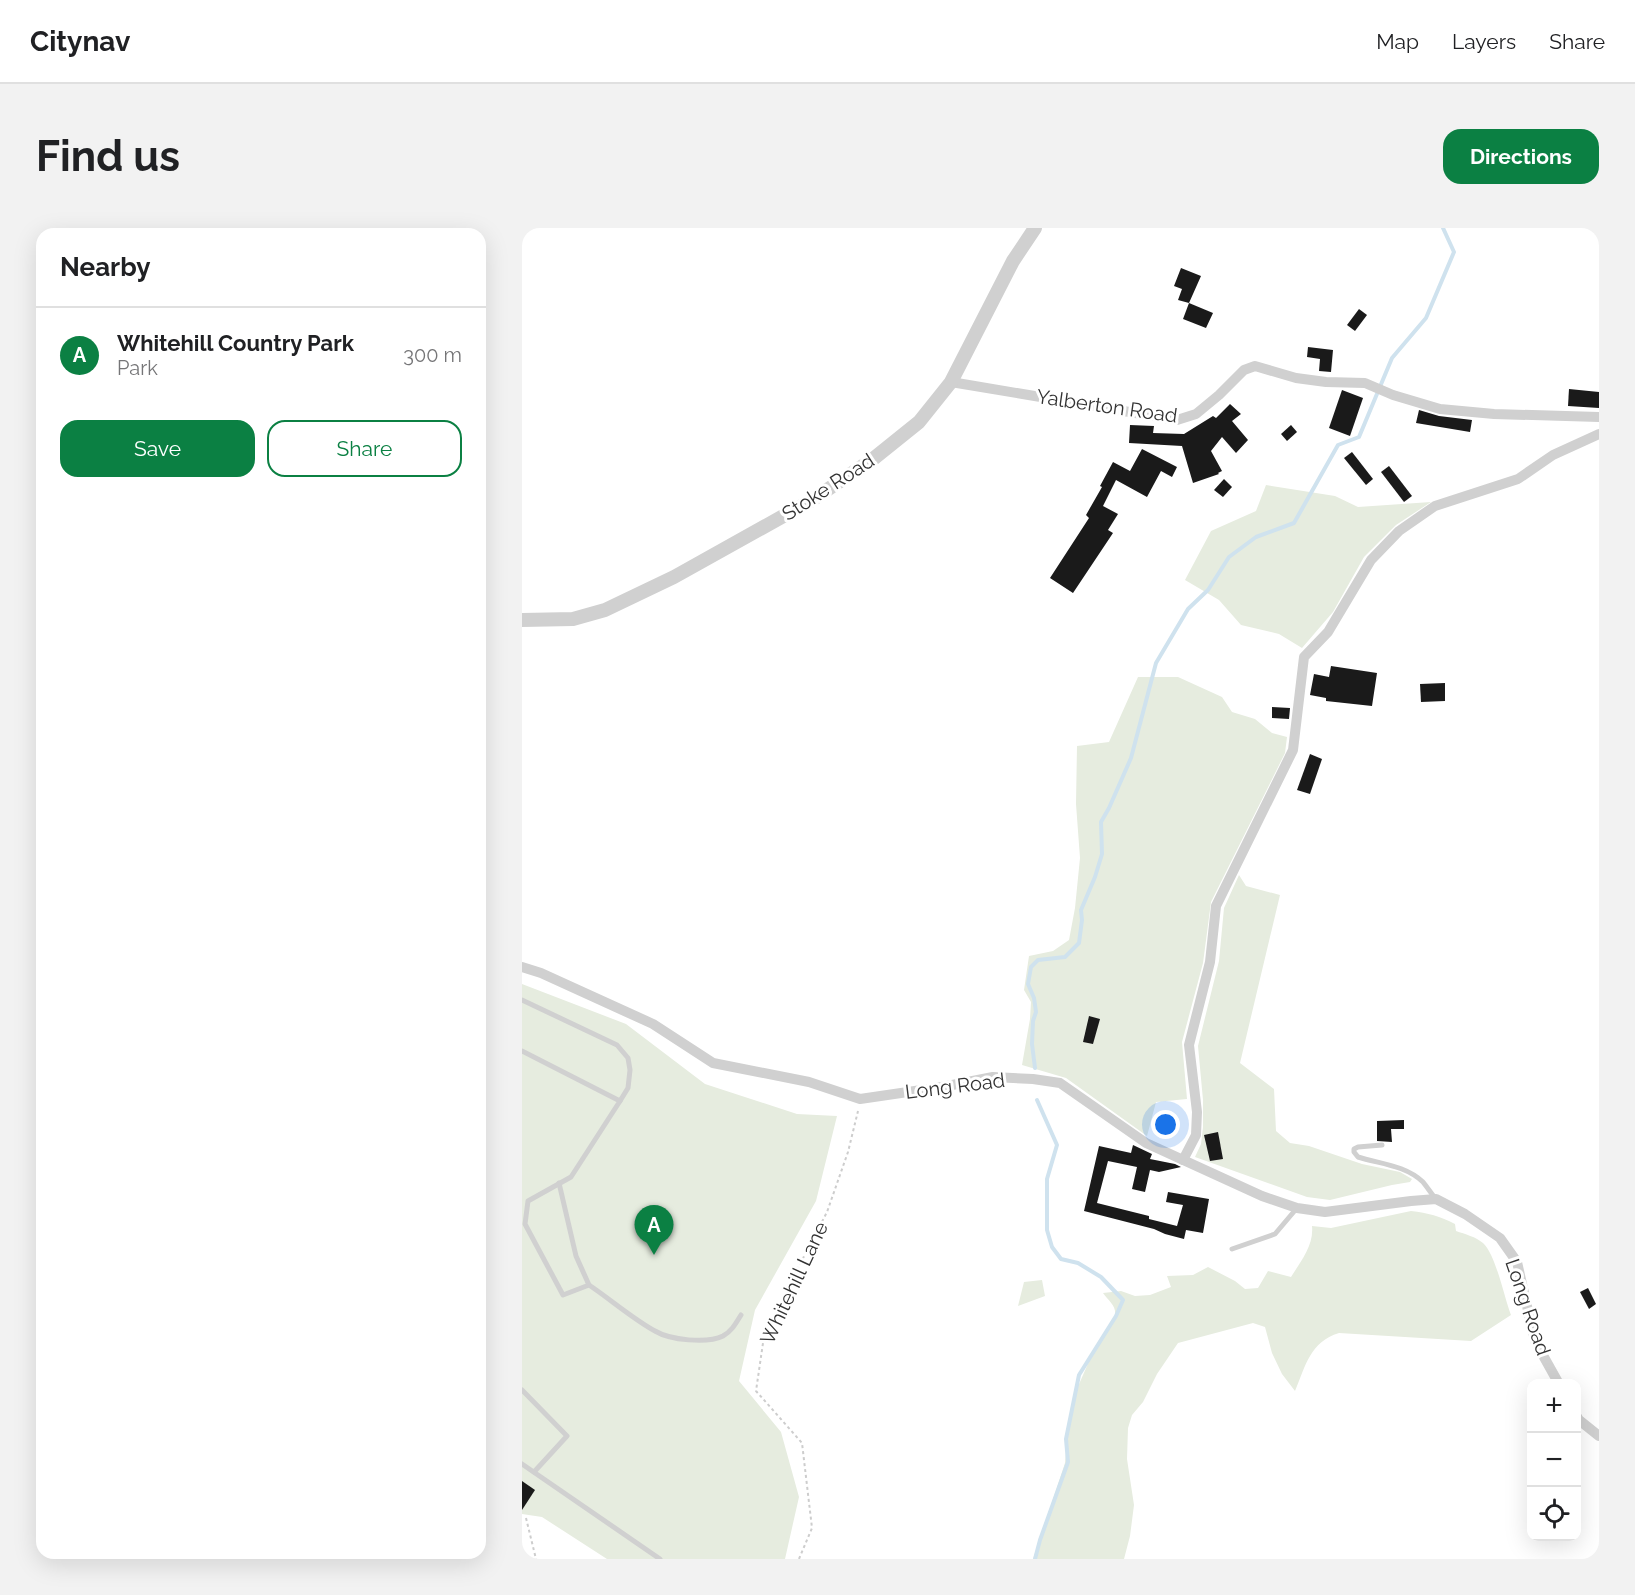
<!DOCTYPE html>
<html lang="en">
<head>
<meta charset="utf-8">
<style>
	body { margin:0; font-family:Raleway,sans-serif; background:#f2f2f2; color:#202124 }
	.controls { position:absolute; right:18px; bottom:18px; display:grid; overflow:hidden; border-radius:12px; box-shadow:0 6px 24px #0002 }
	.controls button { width:54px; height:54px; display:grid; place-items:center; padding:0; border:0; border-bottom:2px solid #e0e0e0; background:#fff; color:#202124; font:30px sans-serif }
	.you { position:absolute; left:644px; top:897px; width:21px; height:21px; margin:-15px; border:4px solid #fff; border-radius:50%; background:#1a73e8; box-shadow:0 0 0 9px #1a73e833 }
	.badge { display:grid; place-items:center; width:39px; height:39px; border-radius:50%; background:#0b8043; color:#fff; font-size:20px; font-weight:700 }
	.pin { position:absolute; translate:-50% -50px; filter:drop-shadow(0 2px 3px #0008) }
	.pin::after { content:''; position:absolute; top:32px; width:21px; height:18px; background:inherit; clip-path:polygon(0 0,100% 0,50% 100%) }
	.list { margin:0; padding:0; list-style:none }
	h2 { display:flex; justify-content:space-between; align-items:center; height:78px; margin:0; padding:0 24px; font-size:26px }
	h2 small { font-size:20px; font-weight:400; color:#757577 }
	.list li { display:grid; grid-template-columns:39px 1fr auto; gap:18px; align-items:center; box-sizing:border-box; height:96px; padding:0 24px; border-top:2px solid #e0e0e0 }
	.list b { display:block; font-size:22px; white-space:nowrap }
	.list p { margin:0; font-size:20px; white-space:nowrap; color:#757577 }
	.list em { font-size:20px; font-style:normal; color:#757577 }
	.actions { display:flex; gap:12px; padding:18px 24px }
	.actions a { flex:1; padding:14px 0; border:2px solid #0b8043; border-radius:18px; text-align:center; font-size:21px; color:#0b8043 }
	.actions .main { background:#0b8043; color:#fff }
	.icon { flex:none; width:33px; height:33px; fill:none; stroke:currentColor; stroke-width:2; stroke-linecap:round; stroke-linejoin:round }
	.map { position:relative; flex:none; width:1077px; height:1331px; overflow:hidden; border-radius:18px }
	header { display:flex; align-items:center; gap:36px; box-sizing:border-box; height:84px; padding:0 30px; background:#fff; border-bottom:2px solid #e0e0e0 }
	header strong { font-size:28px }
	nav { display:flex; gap:33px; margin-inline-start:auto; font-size:21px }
	.intro { display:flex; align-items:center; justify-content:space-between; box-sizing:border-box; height:144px; padding:0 36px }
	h1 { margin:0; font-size:42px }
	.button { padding:15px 27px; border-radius:18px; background:#0b8043; color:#fff; font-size:21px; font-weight:700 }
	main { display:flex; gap:36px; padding:0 36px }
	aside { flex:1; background:#fff; border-radius:18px; box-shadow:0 6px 24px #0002 }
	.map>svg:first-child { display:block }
	.green { fill:#e6ecdf }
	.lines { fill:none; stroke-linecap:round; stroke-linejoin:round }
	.stream { stroke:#cfe2ee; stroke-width:4 }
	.building { fill:#1a1a1a }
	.path { stroke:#cdcdcd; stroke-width:2; stroke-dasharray:3 3; stroke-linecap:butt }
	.service { stroke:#d0d0d0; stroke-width:5 }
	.minor { stroke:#d0d0d0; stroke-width:10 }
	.tertiary { stroke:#d0d0d0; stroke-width:14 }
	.labels { text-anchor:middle; stroke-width:6; stroke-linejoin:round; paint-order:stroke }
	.street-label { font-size:20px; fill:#333; stroke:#fff }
</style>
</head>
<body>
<header>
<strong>Citynav</strong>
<nav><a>Map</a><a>Layers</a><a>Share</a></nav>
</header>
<div class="intro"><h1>Find us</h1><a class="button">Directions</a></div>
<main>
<aside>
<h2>Nearby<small></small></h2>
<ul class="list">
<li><span class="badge">A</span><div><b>Whitehill Country Park</b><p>Park</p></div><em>300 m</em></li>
</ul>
<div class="actions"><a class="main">Save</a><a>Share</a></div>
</aside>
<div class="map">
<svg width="1077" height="1331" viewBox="0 0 1077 1331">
	<rect width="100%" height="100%" fill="#fff"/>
	<g class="green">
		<path d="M744,257l69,11 23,11 73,-5 -35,23 -32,32 -31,55 -31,36 -23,-14 -38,-9 -22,-25 -34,-20 26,-49 45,-20z"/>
		<path d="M616,449h40l44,20 10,15 23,7 17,14 15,4 -2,16 -74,149 -8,61 -21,79 5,57 -31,3 -9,34 -81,-58 -44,-13 8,-46 1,-17 -7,-12 5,-34 24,-5 16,-11 6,-32 5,-50 -4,-54 1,-58 32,-4z"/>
		<path d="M717,647l7,11 34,9 -40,168 34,26 2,42 14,12 19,3 53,18 38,8 12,7 -2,3 -18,3 -62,15 -23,-3 -112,-40 6,-13 2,-17v-27l-5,-54 21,-85 5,-53z"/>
		<path d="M0,756l104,40 79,60 92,30 40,2 -21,85 -61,109 -16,71 42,51 18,65 -14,62h-178l-65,-42 -20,-3z"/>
		<path d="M889,983c17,2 29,5 44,13l1,7c9,3 20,6 27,12 13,12 21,54 28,72l-40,26 -132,-8c-29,9 -33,32 -44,58l-13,-17 -10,-21 -7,-26 -12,-4 -75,20 -21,31 -14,28 -11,13 -4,13 -1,31 7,46 -4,31 -6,23h-91l32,-96 3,-36 8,-36 14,-32 25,-41c2,-13 -6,-16 -12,-25l18,-2 14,5 15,-1 21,-8 -4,-11 26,-1 15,-8 27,14 10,8 13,-1 10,-17 23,6c10,-16 23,-32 21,-51l19,2z"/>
		<path d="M520,1052l3,16 -27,10 6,-24z"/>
	</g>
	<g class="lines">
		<g class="stream">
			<path d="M513,840l-3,-24 1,-23 3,-9 -2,-14 -6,-14 3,-17 7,-7 27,-3 14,-14 3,-23 -1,-10 14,-33 7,-23 -1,-32 8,-14 22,-50 25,-95 32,-54 20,-19 21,-33 27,-20 38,-14 44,-78 21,-8 33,-79 34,-40 28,-66 -11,-24"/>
			<path d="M513,1331l5,-19 28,-78 -2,-23 13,-64 37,-59 7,-16 -22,-23 -23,-14 -17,-4 -9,-12 -5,-17v-51l10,-34 -20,-45"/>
		</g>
	</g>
	<g class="building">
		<path d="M659,40l20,8 -12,27 -11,-3 4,-11 -8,-3z"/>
		<path d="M667,75l24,10 -7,15 -23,-9z"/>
		<path d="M837,81l8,6 -12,16 -8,-6z"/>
		<path d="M786,119l25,3 -2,22 -12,-1 1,-12 -13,-2z"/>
		<path d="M1047,161l30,3v16l-31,-2z"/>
		<path d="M820,162l21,8 -13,38 -21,-8z"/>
		<path d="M708,176l11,10 -9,7 16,19 -12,13 -14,-16 -11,14 11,20 -4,2 1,1 -26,9 -11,-37 -53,-3 1,-18 24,1 -1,7 31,1 29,-18 3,2z"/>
		<path d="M897,182l20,6 33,4 -2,12 -54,-9z"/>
		<path d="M769,197l6,7 -10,9 -6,-7z"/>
		<path d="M620,221l35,18 -5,10 -11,-6 -14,26 -31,-17 -13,26 15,8 -10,16 5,3 -40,60 -23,-15 39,-60 -3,-3 16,-28 -2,-1 13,-24 17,9z"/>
		<path d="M830,224l21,27 -7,6 -22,-27z"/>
		<path d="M867,238l23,30 -8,6 -23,-30z"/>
		<path d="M702,251l8,8 -9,10 -9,-7z"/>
		<path d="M809,438l46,7 -5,33 -46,-5v-3l-16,-3 4,-21 15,3z"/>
		<path d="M923,455v18l-24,1 -1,-18z"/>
		<path d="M750,479l18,1 -1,11 -17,-1z"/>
		<path d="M788,526l12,5 -12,35 -13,-4z"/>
		<path d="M567,788l11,3 -7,25 -10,-2z"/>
		<path d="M882,892v9h-13l1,13 -15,-1v-20z"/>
		<path d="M696,904l5,27 -13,2 -6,-26z"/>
		<path d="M611,917l19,9 -2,5 25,5 6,3 -22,5 -9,-2 -5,22 -13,-3 5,-22 -29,-6 -11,42 52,13v3l28,7 6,-21 -17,-3 2,-10 41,7 -6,34 -17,-3 -2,9 -19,-5 -11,-5 -70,-18 15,-65 32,7z"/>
		<path d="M1066,1060l8,16 -7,5 -9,-17z"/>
		<path d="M0,1253l13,9 -13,20z"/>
	</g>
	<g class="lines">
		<g class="path">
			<path d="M4,1290l10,41"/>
			<path d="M277,1331l13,-31 -10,-85 -46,-52 7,-48 20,-46 44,-85 21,-60 10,-41"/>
		</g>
		<g class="service">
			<path d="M0,772l95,45 11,13 2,12 -2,18 -8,13"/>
			<path d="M0,823l98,50 -49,76 -43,24 -3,23 38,71 26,-10c21,14 44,34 66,46 15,9 52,13 68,5 9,-5 13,-13 18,-21"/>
			<path d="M860,917l-24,2 -4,2v3l4,5c22,7 47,8 65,25 4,5 8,11 12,16"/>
			<path d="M37,955l17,73 13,29"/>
			<path d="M710,1021l43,-15 22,-26"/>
			<path d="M0,1162l45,46 -33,36"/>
			<path d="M0,1236l138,95"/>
		</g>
		<g class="minor">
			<path d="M429,154l226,38 19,-6 23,-19 25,-25 11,-4 41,12 30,4 39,1 28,12 47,14 54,5 105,3"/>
			<path d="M0,739l19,6 112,51 60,39 96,19 51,17 82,-12 51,-10 40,2 27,4 86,60 116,53 35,12 28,4 86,-11 25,-2 29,15 35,24 17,24 18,79 24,43"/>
			<path d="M661,932l13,-25 1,-23 -8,-67 21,-83 6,-56 77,-156 11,-93 24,-25 43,-72 28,-29 36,-25 83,-27 35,-24 46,-21"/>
			<path d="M1054,1187l3,5 20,16"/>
		</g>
		<path class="tertiary" d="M0,392l51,-1 32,-9 69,-33 138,-77 61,-41 46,-37 32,-40 62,-121 22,-33"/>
	</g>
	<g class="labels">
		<g class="street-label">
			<text transform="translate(585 178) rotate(8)" y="7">Yalberton Road</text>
			<text transform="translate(306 259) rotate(-33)" y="7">Stoke Road</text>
			<text transform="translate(433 858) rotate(-7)" y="7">Long Road</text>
			<text transform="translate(272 1055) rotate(-65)" y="7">Whitehill Lane</text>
			<text transform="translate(1006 1079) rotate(71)" y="7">Long Road</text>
		</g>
	</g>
</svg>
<div class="controls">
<button>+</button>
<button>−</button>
<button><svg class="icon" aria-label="locate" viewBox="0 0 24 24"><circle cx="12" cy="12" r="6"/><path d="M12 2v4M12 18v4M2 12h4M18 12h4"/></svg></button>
</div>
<div class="you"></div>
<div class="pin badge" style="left:132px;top:1027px">A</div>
</div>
</main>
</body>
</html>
